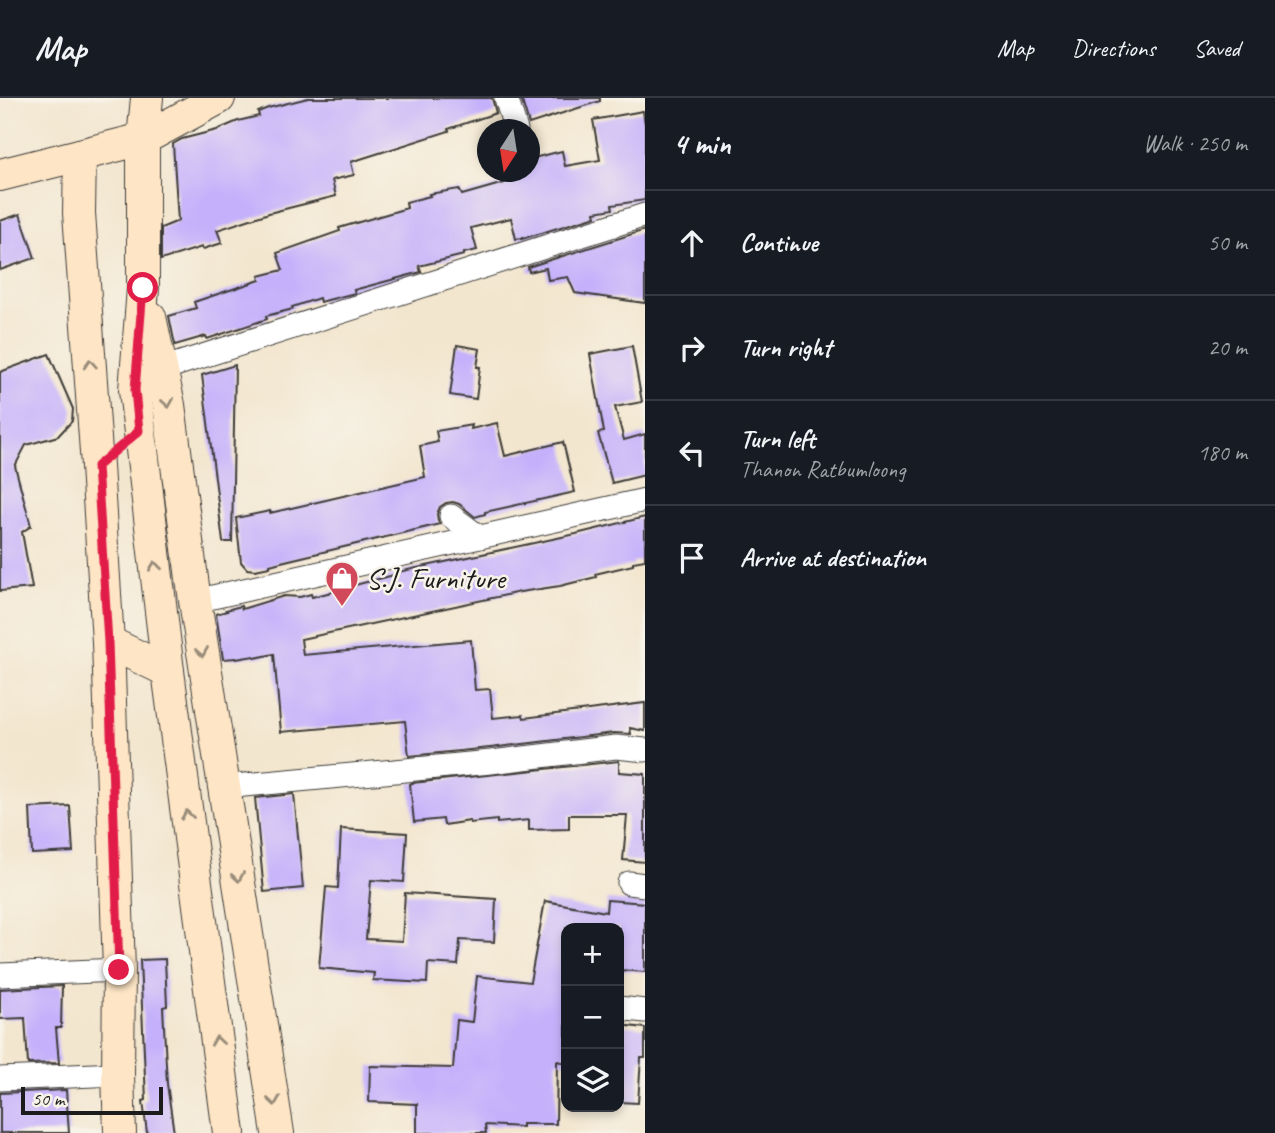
<!DOCTYPE html>
<html lang="en">
<head>
<meta charset="utf-8">
<style>
	body { margin:0; font-family:Caveat,sans-serif; background:#242831; color:#f1f3f6 }
	.controls { position:absolute; right:21px; bottom:21px; display:grid; overflow:hidden; border-radius:14px; box-shadow:0 4px 10px #0003 }
	.controls button { width:63px; height:63px; display:grid; place-items:center; padding:0; border:0; border-bottom:2px solid #363941; background:#171b24; color:#f1f3f6; font:35px sans-serif }
	.compass { position:absolute; left:477px; top:21px; width:63px; height:63px; border-radius:50%; background:#171b24; box-shadow:0 4px 10px #0003; rotate:192deg }
	.scale { position:absolute; left:21px; bottom:18px; width:142px; box-sizing:border-box; padding-left:7px; border:4px solid #1c1c1c; border-top:0; font-size:19px; line-height:24px; white-space:nowrap; color:#1c1c1c; -webkit-text-stroke:5px #f7f3e8; paint-order:stroke }
	.stop { position:absolute; width:21px; height:21px; margin:-16px; border:5px solid #e11d48; border-radius:50%; background:#fff }
	.stop.end { background:#e11d48; border-color:#fff; box-shadow:0 2px 7px #0008 }
	.list { margin:0; padding:0; list-style:none }
	h2 { display:flex; justify-content:space-between; align-items:center; height:91px; margin:0; padding:0 28px; font-size:30px }
	h2 small { font-size:23px; font-weight:400; color:#9ea1a6 }
	.list li { display:grid; grid-template-columns:46px 1fr auto; gap:21px; align-items:center; box-sizing:border-box; height:105px; padding:0 28px; border-top:2px solid #363941 }
	.list b { display:block; font-size:26px; white-space:nowrap }
	.list p { margin:0; font-size:23px; white-space:nowrap; color:#9ea1a6 }
	.list em { font-size:23px; font-style:normal; color:#9ea1a6 }
	.icon { flex:none; width:38px; height:38px; fill:none; stroke:currentColor; stroke-width:2; stroke-linecap:round; stroke-linejoin:round }
	.map { position:relative; flex:none; width:645px; height:1035px; overflow:hidden }
	header { display:flex; align-items:center; gap:42px; box-sizing:border-box; height:98px; padding:0 35px; background:#171b24; border-bottom:2px solid #363941 }
	header strong { font-size:33px }
	nav { display:flex; gap:38px; margin-inline-start:auto; font-size:24px }
	main { display:flex }
	aside { flex:1; background:#171b24 }
	.map>svg:first-child { display:block }
	.building { fill:#c5b1fb }
	.lines { fill:none; stroke-linecap:round; stroke-linejoin:round }
	.street-casing { stroke:#3c3a37; stroke-width:25 }
	.secondary-casing { stroke:#3c3a37; stroke-width:34 }
	.street { stroke:#fff; stroke-width:23 }
	.secondary { stroke:#fde5c5; stroke-width:32 }
	.oneway { stroke:#988b79 }
	.route { stroke:#e11d48; stroke-width:9 }
	.labels { text-anchor:middle; stroke-width:5; stroke-linejoin:round; paint-order:stroke }
	.poi-label { font-size:30px; fill:#1c1c1c; stroke:#f7f3e8; text-anchor:start }
</style>
</head>
<body>
<header>
<strong>Map</strong>
<nav><a>Map</a><a>Directions</a><a>Saved</a></nav>
</header>
<main>
<div class="map">
<svg width="645" height="1035" viewBox="0 0 645 1035">
	<rect width="100%" height="100%" fill="#f7f3e8"/>
	<filter id="ink" filterUnits="userSpaceOnUse"><feTurbulence type="fractalNoise" baseFrequency=".0143" numOctaves="2"/><feDisplacementMap in="SourceGraphic" scale="14" xChannelSelector="R" yChannelSelector="G"/><feConvolveMatrix kernelMatrix="1 2 1 2 8 2 1 2 1" color-interpolation-filters="sRGB"/></filter>
	<filter id="wash" filterUnits="userSpaceOnUse"><feTurbulence type="fractalNoise" baseFrequency=".00686" numOctaves="4" result="noise"/><feDisplacementMap in="SourceGraphic" scale="28" xChannelSelector="R" yChannelSelector="G"/><feGaussianBlur stdDeviation="1.57" result="paint"/><feColorMatrix in="noise" values="0 0 0 0 0 0 0 0 0 0 0 0 0 0 0 0 0 1.4 0 .05"/><feComposite in="paint" operator="in"/></filter>
	<g filter="url(#wash)">
		<rect width="100%" height="100%" fill="#f3e6cf"/>
		<g id="blocks">
			<g class="building">
				<path d="M308,0h184l4,15 -48,16 1,2 -98,31 3,13 -22,5 4,16 -67,17 -52,17 5,13 -19,6 -1,-2 -41,13v-32l17,-7 -5,-77 9,-5 35,-9 21,-9 21,-5 -1,-4 10,-4z"/>
				<path d="M521,0h79v3l-71,23z"/>
				<path d="M643,13l2,13v76l-33,5 1,4 -18,3 1,4 -74,23v-1l-6,1 -5,-21 -40,10 6,22 -13,3v2l-45,11 2,6 -67,18 1,3 -35,9 -1,-4 -27,9 1,2 -27,7 1,3 -60,20 -1,-3 -31,9 -6,-29 27,-8 -2,-6 66,-22 -1,-4 24,-6 -6,-17 63,-22 -1,-3 68,-20 -1,-6 24,-6 -1,-2 30,-5 3,6 42,-12 -3,-11h28v-13l33,-8 3,15 35,-6 -7,-40z"/>
				<path d="M20,116l15,44 -35,12v-49z"/>
				<path d="M645,132v73l-70,-10 -7,-16 -20,3 -2,-12 -17,4 -1,-5z"/>
				<path d="M457,247l23,4 -3,18h3l-4,32 -26,-4z"/>
				<path d="M632,248l10,56 -27,5 9,33 21,-6v41l-33,8 -14,-50 6,-1 -14,-78z"/>
				<path d="M49,256l24,55 -1,12 -14,15 -32,9 -11,21 16,60 -9,6 10,56 -32,3v-219z"/>
				<path d="M235,267l-3,177h-9l-21,-167z"/>
				<path d="M497,325l8,33 58,-14 12,50 -90,20v2l-10,3 -16,-13 -6,-2 -7,1 -6,4 -3,7 1,7 2,3 -159,38 -11,3v2l-15,3 -8,-1 -6,-7 -5,-44 34,-7v2l155,-36 -5,-31 18,-4 -2,-11 36,-6 -1,4z"/>
				<path d="M645,419v43l-12,2v3l-38,9 1,3 -36,9 -40,6 -219,47 2,16 168,-15 4,50 15,-1 3,29 30,-3 1,3 121,-15v28l-15,-3 1,6 -17,-1 -124,15 -81,8 -4,-35 -124,11 -7,-78 -19,4 -1,-2 -18,3v-1l-13,1 -7,-45 11,-3 -1,-1 15,-4 1,3 42,-13 16,1 11,-3 1,3 39,-10v-1l47,-12v-2l178,-38z"/>
				<path d="M619,663v11l26,2v88l-22,-2 4,-45h-58v14l-40,1v-10l-32,3v-3l-27,3v-2l-26,4 -1,-6 -29,3 -4,-38 2,-1z"/>
				<path d="M294,696l9,94 -39,4 -9,-94z"/>
				<path d="M70,708l3,46 -41,2 -2,-46z"/>
				<path d="M341,731l66,4 -3,49 -33,-2 -5,59 36,2 3,-48 91,6 -2,43 -34,-2 -2,25 -30,-2 -1,20 -54,-3 1,-7 -55,-5 7,-81 12,1z"/>
				<path d="M607,802l38,3v69l-26,-2v-42h-53v135l-9,-2 -1,63h-34v3l-37,-2 1,8h-69v-29l-48,-2 1,-36 83,2 4,-48 15,2 5,-46 53,6 15,-81 61,11z"/>
				<path d="M165,861l2,47 -4,1 4,77 7,49h-27l-4,-32 3,-1 -6,-140z"/>
				<path d="M62,888l-1,42h-5l3,35 -31,1 -3,-46 -25,1v-30z"/>
				<path d="M619,927l26,3v30h-4l-3,45 -19,-1z"/>
				<path d="M66,992l3,43h-69v-40z"/>
			</g>
		</g>
	</g>
	<g filter="url(#ink)">
		<use href="#blocks" fill-opacity="0" stroke="#3c3a37" stroke-width="2"/>
		<g class="lines">
			<defs>
				<g id="street">
					<path d="M506,0l10,32"/>
					<path d="M162,271l483,-154"/>
					<path d="M451,418l28,21"/>
					<path d="M195,503l450,-101"/>
					<path d="M223,689l268,-25 125,-15 29,3"/>
					<path d="M629,785l16,2"/>
					<path d="M0,877l119,-5"/>
					<path d="M619,910l26,3"/>
					<path d="M0,981l118,-5"/>
				</g>
				<g id="secondary">
					<path d="M147,0l-4,41v149l-8,102 33,281 61,462"/>
					<path d="M80,57l-1,58 18,253 11,176 11,328 -1,104 2,59"/>
					<path d="M0,77l143,-36 76,-41"/>
					<path d="M150,219l19,88 26,196 83,532"/>
					<path d="M108,544l60,29"/>
				</g>
			</defs>
			<use href="#street" class="street-casing"/>
			<use href="#secondary" class="secondary-casing"/>
			<use href="#street" class="street"/>
			<use href="#secondary" class="secondary"/>
		</g>
		<defs><path id="oneway-chevron" d="M-2-3.5L2.5 0L-2 3.5" fill="none" stroke-width="1.6" stroke-linecap="round" stroke-linejoin="round" transform="scale(1.75)"/></defs>
		<g class="oneway">
			<use href="#oneway-chevron" transform="translate(90 266) rotate(-94)"/>
			<use href="#oneway-chevron" transform="translate(168 305) rotate(81)"/>
			<use href="#oneway-chevron" transform="translate(155 468) rotate(-97)"/>
			<use href="#oneway-chevron" transform="translate(202 554) rotate(81)"/>
			<use href="#oneway-chevron" transform="translate(187 717) rotate(-98)"/>
			<use href="#oneway-chevron" transform="translate(238 779) rotate(81)"/>
			<use href="#oneway-chevron" transform="translate(217 943) rotate(-98)"/>
			<use href="#oneway-chevron" transform="translate(274 1003) rotate(82)"/>
		</g>
	</g>
	<g class="lines" filter="url(#ink)">
		<path class="route" d="M119,872l-11,-328 -11,-176 42,-35 -4,-41 8,-102"/>
	</g>
	<defs>
		<symbol id="shop-pin" viewBox="-11 -11 22 30"><path d="M0 17L-7.5 6A9.5 9.5 0 1 1 7.5 6Z" fill="#d1495b" stroke="#f7f3e8"/><path d="M-5-2.5h2.3a2.7 3.5 0 0 1 5.4 0H5L5.5 6h-11ZM-1.5-2.5h3a1.5 2.3 0 0 0-3 0Z" fill="#fff"/></symbol>
	</defs>
	<g fill-rule="evenodd">
		<use href="#shop-pin" x="323" y="461" width="38" height="52"/>
	</g>
	<g class="labels">
		<g class="poi-label">
			<text x="366" y="490">S.J. Furniture</text>
		</g>
	</g>
</svg>
<div class="controls">
<button>+</button>
<button>−</button>
<button><svg class="icon" aria-label="layers" viewBox="0 0 24 24"><path d="M12 4l9 5-9 5-9-5zM3 14l9 5 9-5"/></svg></button>
</div>
<svg class="compass" viewBox="-18 -18 36 36"><path d="M0-13l5 13h-10z" fill="#e53935"/><path d="M0 13l5-13h-10z" fill="#9ea1a6"/></svg>
<div class="scale">50 m</div>
<div class="stop" style="left:143px;top:190px"></div>
<div class="stop end" style="left:119px;top:872px"></div>
</div>
<aside>
<h2>4 min<small>Walk · 250 m</small></h2>
<ul class="list">
<li><svg class="icon" aria-label="ahead" viewBox="0 0 24 24"><path d="M12 20V5M6 11l6-6 6 6"/></svg><div><b>Continue</b></div><em>50 m</em></li>
<li><svg class="icon" aria-label="right" viewBox="0 0 24 24"><path d="M7 20v-9h11M14 6l5 5-5 5"/></svg><div><b>Turn right</b></div><em>20 m</em></li>
<li><svg class="icon" aria-label="left" viewBox="0 0 24 24"><path d="M17 20v-9H6M10 6l-5 5 5 5"/></svg><div><b>Turn left</b><p>Thanon Ratbumloong</p></div><em>180 m</em></li>
<li><svg class="icon" aria-label="arrive" viewBox="0 0 24 24"><path d="M6 21V4h12l-3 4 3 4H6"/></svg><div><b>Arrive at destination</b></div></li>
</ul>
</aside>
</main>
</body>
</html>
